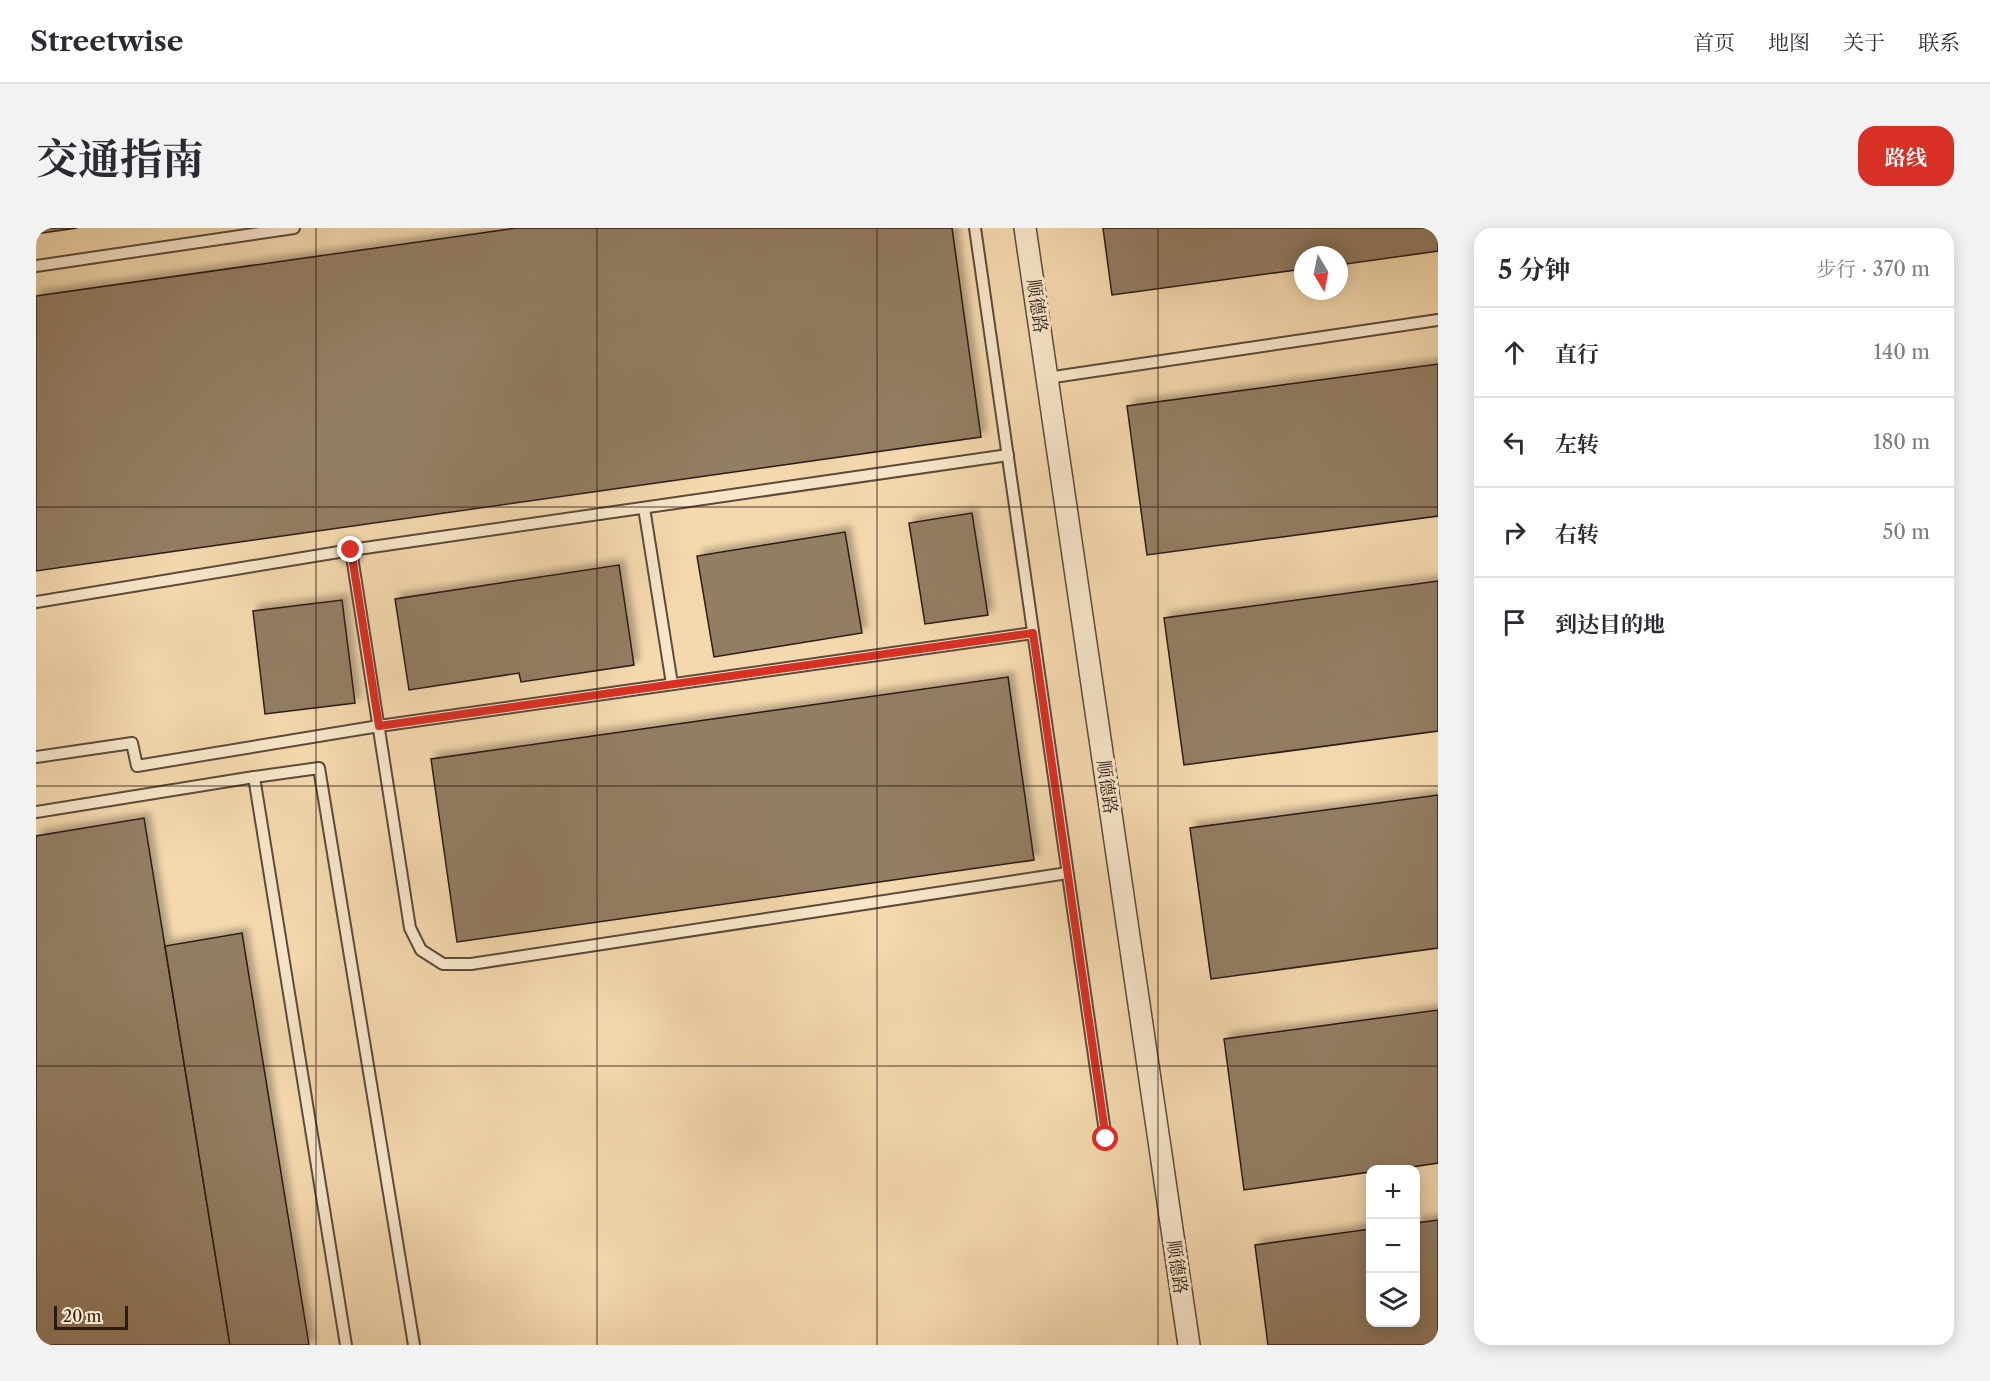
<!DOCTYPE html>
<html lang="zh">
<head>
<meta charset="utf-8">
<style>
	body { margin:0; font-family:"Libre Caslon Text","Noto Serif SC",serif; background:#f2f2f3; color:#2b2b33 }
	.controls { position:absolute; right:18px; bottom:18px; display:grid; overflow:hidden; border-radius:12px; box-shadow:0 3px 15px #0003 }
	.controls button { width:54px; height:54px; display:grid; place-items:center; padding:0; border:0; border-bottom:2px solid #e1e1e2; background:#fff; color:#2b2b33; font:30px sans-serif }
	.compass { position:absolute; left:1258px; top:18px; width:54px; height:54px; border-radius:50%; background:#fff; box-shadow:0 3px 15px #0003; rotate:170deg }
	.scale { position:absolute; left:18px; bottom:15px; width:74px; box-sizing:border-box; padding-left:6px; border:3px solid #291a14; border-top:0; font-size:16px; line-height:21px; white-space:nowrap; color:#291a14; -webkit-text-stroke:4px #f8e6ca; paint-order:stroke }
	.stop { position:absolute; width:18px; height:18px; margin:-14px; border:4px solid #d93025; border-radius:50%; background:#fff }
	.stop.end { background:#d93025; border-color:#fff; box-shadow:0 2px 6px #0008 }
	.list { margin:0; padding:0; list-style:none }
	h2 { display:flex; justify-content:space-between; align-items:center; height:78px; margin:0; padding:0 24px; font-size:26px }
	h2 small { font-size:20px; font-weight:400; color:#7c7c81 }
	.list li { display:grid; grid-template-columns:39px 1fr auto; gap:18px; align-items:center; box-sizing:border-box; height:90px; padding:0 24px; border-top:2px solid #e1e1e2 }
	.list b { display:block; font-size:22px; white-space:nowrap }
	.list em { font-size:20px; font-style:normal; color:#7c7c81 }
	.icon { flex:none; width:33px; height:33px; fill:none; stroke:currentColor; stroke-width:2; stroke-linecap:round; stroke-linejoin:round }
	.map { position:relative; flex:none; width:1402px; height:1117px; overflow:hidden; border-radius:18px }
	header { display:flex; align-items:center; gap:36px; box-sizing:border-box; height:84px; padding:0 30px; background:#fff; border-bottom:2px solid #e1e1e2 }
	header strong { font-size:28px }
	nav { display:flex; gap:33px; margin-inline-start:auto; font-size:21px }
	.intro { display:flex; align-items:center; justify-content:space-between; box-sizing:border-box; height:144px; padding:0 36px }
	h1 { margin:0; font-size:42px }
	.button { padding:15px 27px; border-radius:18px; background:#d93025; color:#fff; font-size:21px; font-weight:700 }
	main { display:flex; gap:36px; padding:0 36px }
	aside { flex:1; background:#fff; border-radius:18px; box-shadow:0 3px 15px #0003 }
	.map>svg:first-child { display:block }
	.building { fill:#937d64; stroke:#291a14; stroke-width:1.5; filter:url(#shadow) }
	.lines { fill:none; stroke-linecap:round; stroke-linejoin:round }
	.lane-casing { stroke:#5c4a3a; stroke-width:14 }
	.street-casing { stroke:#5c4a3a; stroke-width:24 }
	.lane { stroke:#f8e6ca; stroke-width:10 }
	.street { stroke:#f8e6ca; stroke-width:21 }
	.route { stroke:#d93025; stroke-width:8 }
	.grid { fill:none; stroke:#291a14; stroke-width:1.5; stroke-opacity:0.55 }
	.labels { text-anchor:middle; stroke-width:6; stroke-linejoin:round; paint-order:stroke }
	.street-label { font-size:18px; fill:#291a14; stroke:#f8e6ca }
</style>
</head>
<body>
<header>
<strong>Streetwise</strong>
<nav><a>首页</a><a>地图</a><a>关于</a><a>联系</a></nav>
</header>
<div class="intro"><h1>交通指南</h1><a class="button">路线</a></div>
<main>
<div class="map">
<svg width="1402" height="1117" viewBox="0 0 1402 1117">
	<defs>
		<filter id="shadow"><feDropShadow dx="5.5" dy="-5.5" stdDeviation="3" flood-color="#0004"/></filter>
	</defs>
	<rect width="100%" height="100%" fill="#f4d9ae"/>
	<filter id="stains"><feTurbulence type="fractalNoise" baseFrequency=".00333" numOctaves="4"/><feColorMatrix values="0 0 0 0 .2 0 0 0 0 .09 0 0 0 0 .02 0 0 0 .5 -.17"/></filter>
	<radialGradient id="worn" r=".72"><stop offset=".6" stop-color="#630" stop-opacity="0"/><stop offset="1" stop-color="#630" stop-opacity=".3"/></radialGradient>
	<g class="building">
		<path d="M0,0h41l-41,6z"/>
		<path d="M480,0h436l29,209 -945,134v-275z"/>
		<path d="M1067,0h335v23l-99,14v-10h-36v14l-191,26z"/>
		<path d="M1402,136v152l-291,39 -20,-149z"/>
		<path d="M936,285l16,102 -63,9 -16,-101z"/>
		<path d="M809,304l17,101 -148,24 -17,-101z"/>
		<path d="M583,337l15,100 -113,17 -2,-9 -110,17 -14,-91z"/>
		<path d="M1402,353v150l-254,34 -20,-147z"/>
		<path d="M306,372l13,103 -90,11 -12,-103z"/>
		<path d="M972,449l26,183 -577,82 -26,-183z"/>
		<path d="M1402,567v153l-227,31 -21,-151z"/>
		<path d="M108,590l86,527h-194v-509z"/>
		<path d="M206,705l67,412h-79l-65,-399z"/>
		<path d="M1402,782v153l-46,7h-22v2l-126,18 -20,-151z"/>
		<path d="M1402,992v125h-170l-13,-100 115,-16v93h46v-99z"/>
	</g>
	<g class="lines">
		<defs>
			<g id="lane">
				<path d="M939,0l131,911"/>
				<path d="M0,38l258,-38"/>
				<path d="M1011,150l391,-58"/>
				<path d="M608,280l28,176"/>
				<path d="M315,322l59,378 11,22 22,14h28l590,-90"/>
				<path d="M0,374l315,-52 657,-95"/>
				<path d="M0,529l96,-14 5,23 242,-40 654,-93"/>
				<path d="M0,584l218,-35"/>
				<path d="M310,1117l-92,-568 65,-9 95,577"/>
			</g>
			<path id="street" d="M989,0l164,1117"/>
		</defs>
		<use href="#lane" class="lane-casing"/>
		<use href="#street" class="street-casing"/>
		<use href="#lane" class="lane"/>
		<use href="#street" class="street"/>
	</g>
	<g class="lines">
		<path class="route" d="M315,322l28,176 654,-93 73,506"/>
	</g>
	<path class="grid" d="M280,0v1117M561,0v1117M841,0v1117M1122,0v1117M0,279h1402M0,558h1402M0,838h1402"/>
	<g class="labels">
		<g class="street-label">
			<text transform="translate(1001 78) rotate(82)" y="6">顺德路</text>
			<text transform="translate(1071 559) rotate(82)" y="6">顺德路</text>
			<text transform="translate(1141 1039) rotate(82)" y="6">顺德路</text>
		</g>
	</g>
	<rect width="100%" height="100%" filter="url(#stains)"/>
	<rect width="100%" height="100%" fill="url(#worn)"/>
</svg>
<div class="controls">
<button>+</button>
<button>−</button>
<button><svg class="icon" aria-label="layers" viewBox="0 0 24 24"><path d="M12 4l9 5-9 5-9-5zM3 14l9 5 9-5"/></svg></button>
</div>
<svg class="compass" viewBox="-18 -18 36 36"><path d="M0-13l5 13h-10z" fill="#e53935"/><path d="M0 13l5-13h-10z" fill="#7c7c81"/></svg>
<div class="scale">20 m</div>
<div class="stop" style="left:1070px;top:911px"></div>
<div class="stop end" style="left:315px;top:322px"></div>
</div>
<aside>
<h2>5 分钟<small>步行 · 370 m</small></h2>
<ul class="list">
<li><svg class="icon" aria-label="ahead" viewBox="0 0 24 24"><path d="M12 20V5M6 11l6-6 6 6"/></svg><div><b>直行</b></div><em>140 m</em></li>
<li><svg class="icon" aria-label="left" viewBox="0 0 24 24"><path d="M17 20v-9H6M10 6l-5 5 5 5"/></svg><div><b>左转</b></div><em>180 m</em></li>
<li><svg class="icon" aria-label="right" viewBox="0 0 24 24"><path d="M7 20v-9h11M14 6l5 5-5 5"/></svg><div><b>右转</b></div><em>50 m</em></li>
<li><svg class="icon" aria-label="arrive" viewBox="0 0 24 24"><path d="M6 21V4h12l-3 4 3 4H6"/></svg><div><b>到达目的地</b></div></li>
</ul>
</aside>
</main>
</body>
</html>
